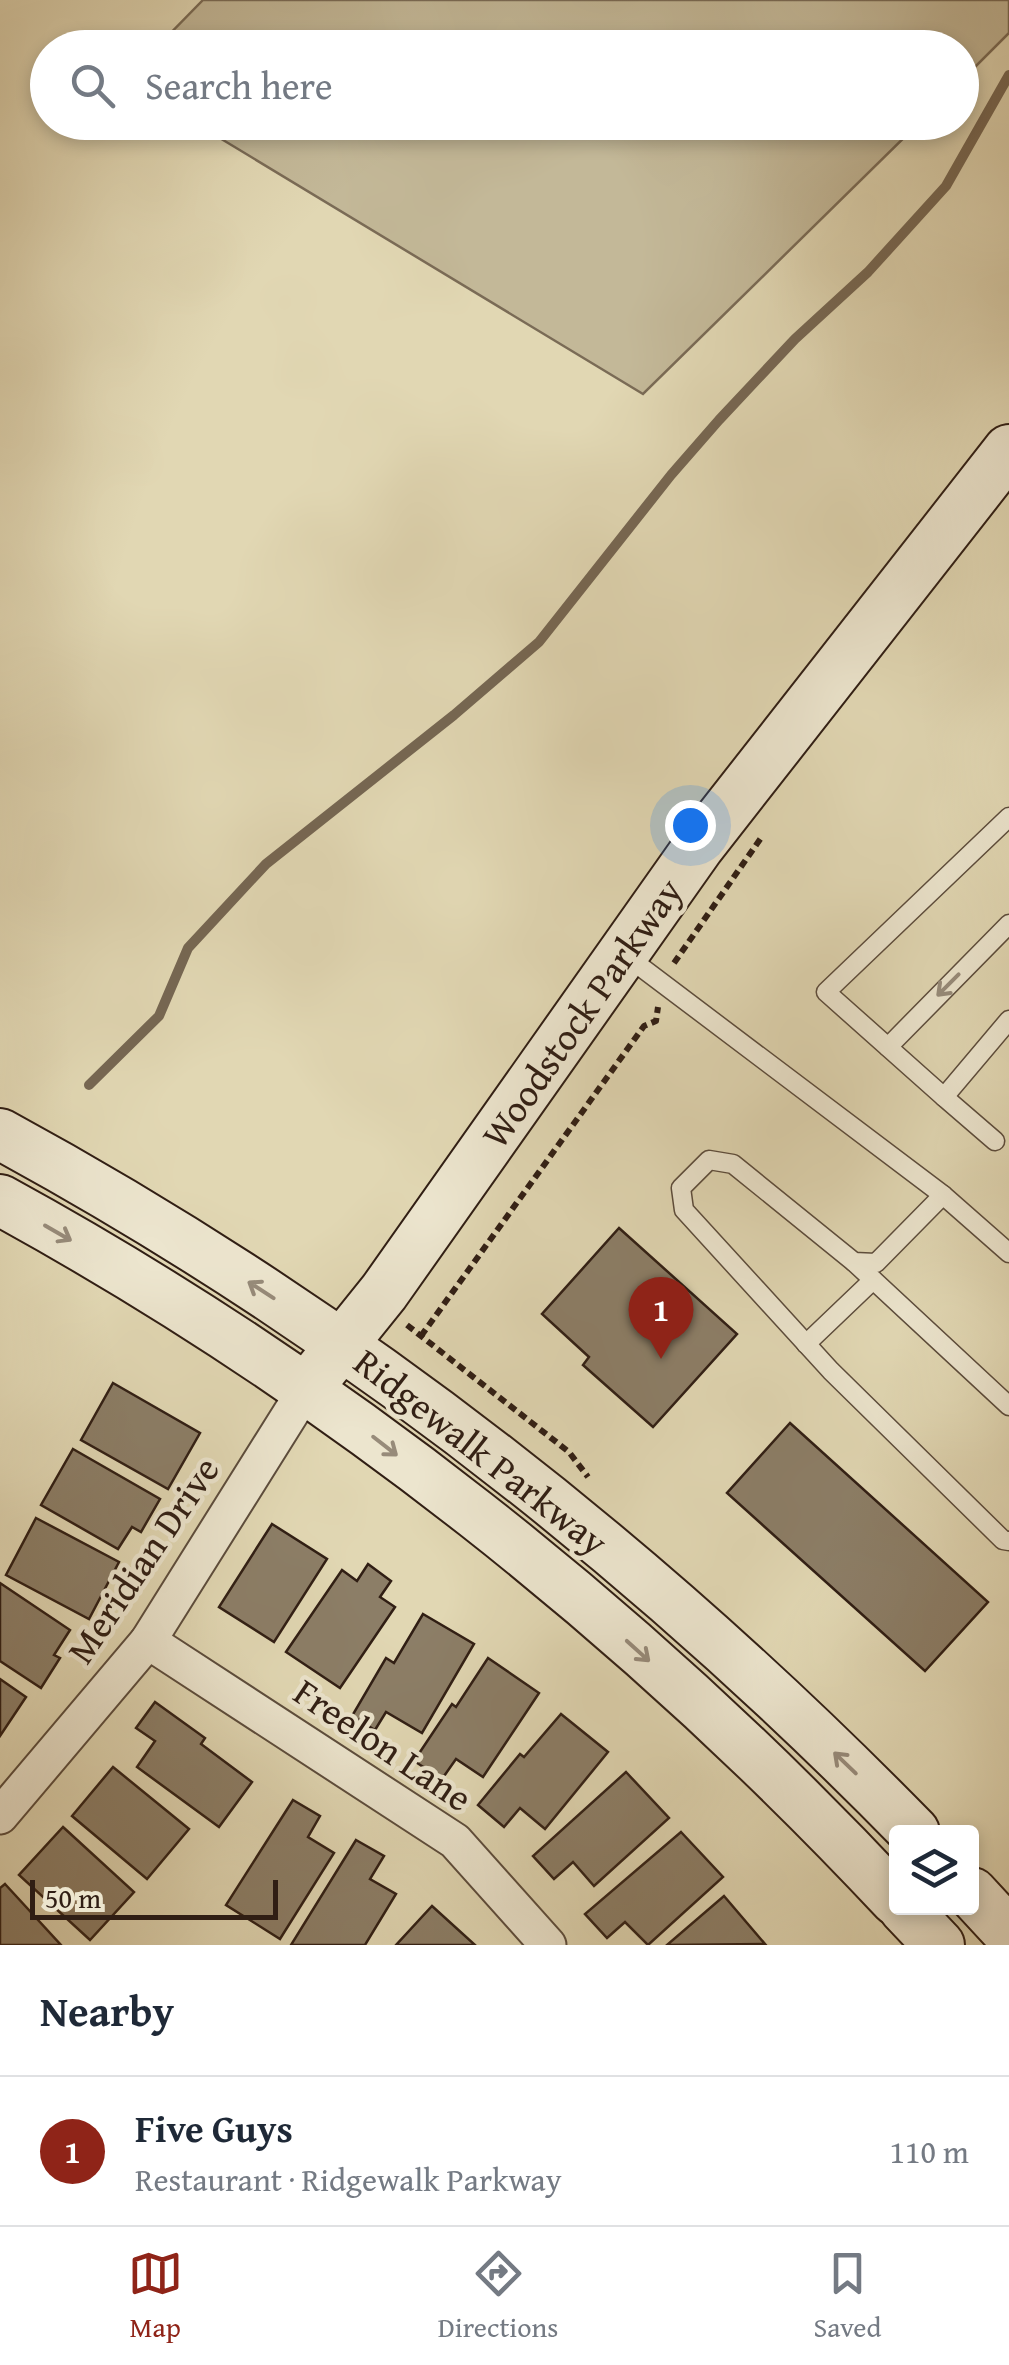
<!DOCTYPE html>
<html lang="en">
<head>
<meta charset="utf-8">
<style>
	body { margin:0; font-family:"Gentium Book Plus",serif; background:#f6f6f7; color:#1f2937 }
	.controls { position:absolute; right:30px; bottom:30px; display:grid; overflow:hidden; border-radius:10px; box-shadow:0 5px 15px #0003 }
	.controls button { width:90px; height:90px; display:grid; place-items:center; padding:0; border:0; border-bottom:2px solid #e0e1e3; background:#fff; color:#1f2937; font:50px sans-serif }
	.scale { position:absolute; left:30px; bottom:25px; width:248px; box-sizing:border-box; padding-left:10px; border:5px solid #301e14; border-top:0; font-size:28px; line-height:35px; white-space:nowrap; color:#301e14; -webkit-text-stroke:8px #ece5ce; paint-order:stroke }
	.you { position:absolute; left:690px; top:825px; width:35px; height:35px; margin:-25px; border:8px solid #fff; border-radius:50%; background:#1a73e8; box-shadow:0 0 0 15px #1a73e833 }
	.badge { display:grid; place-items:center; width:65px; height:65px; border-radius:50%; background:#8f2418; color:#fff; font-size:32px; font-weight:700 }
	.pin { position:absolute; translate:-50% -82px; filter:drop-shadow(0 2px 5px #0008) }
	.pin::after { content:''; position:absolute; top:52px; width:35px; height:30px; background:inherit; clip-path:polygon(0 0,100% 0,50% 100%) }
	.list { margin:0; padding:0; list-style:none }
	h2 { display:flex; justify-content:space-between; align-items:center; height:130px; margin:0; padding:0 40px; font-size:42px }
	h2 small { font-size:32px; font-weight:400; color:#747a83 }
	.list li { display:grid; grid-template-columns:65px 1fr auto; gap:30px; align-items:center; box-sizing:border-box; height:150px; padding:0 40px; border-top:2px solid #e0e1e3 }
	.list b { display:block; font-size:38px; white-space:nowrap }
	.list p { margin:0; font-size:32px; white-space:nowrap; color:#747a83 }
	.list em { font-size:32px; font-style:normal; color:#747a83 }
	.icon { flex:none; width:55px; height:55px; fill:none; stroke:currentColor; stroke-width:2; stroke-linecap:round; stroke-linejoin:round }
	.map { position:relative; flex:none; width:1009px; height:1945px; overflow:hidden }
	.search { position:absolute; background:#fff; box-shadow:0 5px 15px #0003; left:30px; right:30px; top:30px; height:110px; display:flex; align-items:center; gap:25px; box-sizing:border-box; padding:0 35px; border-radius:55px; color:#747a83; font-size:38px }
	.sheet { height:280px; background:#fff }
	nav { display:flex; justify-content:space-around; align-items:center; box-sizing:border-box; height:140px; border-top:2px solid #e0e1e3; background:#fff; font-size:28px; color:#747a83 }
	nav a { display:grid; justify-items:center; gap:5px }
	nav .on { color:#8f2418 }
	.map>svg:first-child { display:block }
	.green { fill:#c3b898; stroke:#7a6b56; stroke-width:2.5 }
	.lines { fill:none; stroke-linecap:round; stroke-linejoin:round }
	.stream { stroke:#766753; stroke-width:10 }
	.building { fill:#8c7e67; stroke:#301e14; stroke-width:2.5 }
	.lane-casing { stroke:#5c4c3c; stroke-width:21 }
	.street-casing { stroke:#5c4c3c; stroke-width:39 }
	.secondary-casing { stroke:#301e14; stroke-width:54 }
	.path { stroke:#301e14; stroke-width:6; stroke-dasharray:8 5; stroke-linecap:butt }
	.lane { stroke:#ece5ce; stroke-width:18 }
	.street { stroke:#ece5ce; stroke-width:35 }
	.secondary { stroke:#ece5ce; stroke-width:50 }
	.oneway { stroke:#978b7a }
	.labels { text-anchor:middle; stroke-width:9; stroke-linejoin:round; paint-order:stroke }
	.street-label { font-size:38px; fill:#301e14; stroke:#ece5ce }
</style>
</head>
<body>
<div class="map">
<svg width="1009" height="1945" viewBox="0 0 1009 1945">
	<rect width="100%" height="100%" fill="#e1d7b3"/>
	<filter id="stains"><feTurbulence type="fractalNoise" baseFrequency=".002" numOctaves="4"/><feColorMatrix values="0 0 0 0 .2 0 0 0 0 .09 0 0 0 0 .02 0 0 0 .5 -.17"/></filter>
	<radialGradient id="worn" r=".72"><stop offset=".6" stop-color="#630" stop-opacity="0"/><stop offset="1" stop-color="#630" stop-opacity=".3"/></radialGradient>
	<g class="green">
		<path d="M203,0h806v33l-47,47v-32l-805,-1z"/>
		<path d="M195,123h724l-276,271z"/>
	</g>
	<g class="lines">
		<path class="stream" d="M89,1085l70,-69 29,-68 78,-84 188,-149 85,-73 132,-167 48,-55 76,-81 73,-67 78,-86 63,-111"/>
	</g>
	<g class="building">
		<path d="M619,1228l118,106 -84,93 -70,-62 6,-8 -47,-43z"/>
		<path d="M113,1383l87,50 -32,56 -87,-49z"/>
		<path d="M790,1423l198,179 -63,69 -198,-178z"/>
		<path d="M73,1449l87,50 -19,33 -9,-5 -14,22 -77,-44z"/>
		<path d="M36,1518l83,44 -30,57 -83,-44z"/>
		<path d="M272,1524l55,35 -53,83 -55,-35z"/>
		<path d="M368,1564l23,17 -11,16 15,10 -55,81 -54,-36 56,-82 15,11z"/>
		<path d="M0,1583l70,47 -16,25 6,3 -19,30 -41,-27z"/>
		<path d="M423,1614l51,30 -52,89 -36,-21 -11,18 -23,-14 34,-58 8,5z"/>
		<path d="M488,1658l51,35 -56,84 -27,-18 -14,20 -28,-18 38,-57 4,3z"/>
		<path d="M0,1679l26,18 -26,39z"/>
		<path d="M155,1702l50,36 -4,6 51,38 -33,45 -82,-60 18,-26 -19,-13z"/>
		<path d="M561,1714l47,38 -63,77 -25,-21 -16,19 -26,-22 42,-51 4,3z"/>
		<path d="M113,1767l76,62 -42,50 -75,-63z"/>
		<path d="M626,1772l43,46 -75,68 -21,-24 -19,17 -21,-23z"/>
		<path d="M293,1800l27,16 -12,21 26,16 -54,86 -54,-34z"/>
		<path d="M63,1827l71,65 -44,48 -71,-65z"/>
		<path d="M681,1832l42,45 -75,68 -23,-23 -18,16 -22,-24z"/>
		<path d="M356,1840l28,16 -14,23 26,15 -31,51h-74z"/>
		<path d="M5,1884l56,61h-61v-57z"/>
		<path d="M724,1896l41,48 -98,1z"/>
		<path d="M432,1906l43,39h-79z"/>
	</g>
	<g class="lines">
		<defs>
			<g id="lane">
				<path d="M1009,817l-183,175 118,105 65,-77"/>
				<path d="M625,955l318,240 66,58"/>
				<path d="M888,1047l121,-123"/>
				<path d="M944,1097l51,44"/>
				<path d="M943,1195l-67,68 -22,-1 -121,-98 -24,-4 -28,28 3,22 147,161 172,169 6,1"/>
				<path d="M854,1262l155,144"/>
				<path d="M806,1344l67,-64"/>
			</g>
			<g id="street">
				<path d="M148,1641l307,200 93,104"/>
				<path d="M0,1816l148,-175 158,-252"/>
			</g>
			<g id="secondary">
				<path d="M0,1134c339,184 645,423 914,698"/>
				<path d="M0,1200c333,182 637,423 896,700"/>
				<path d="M306,1389l78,-97 315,-446 310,-396"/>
				<path d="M972,1893l37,40"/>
				<path d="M904,1908l35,37"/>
			</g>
		</defs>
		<use href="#lane" class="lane-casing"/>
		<use href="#street" class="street-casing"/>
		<use href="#secondary" class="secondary-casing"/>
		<g class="path">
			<path d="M674,963l87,-125"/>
			<path d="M407,1325l162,127 19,25"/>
			<path d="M421,1336l223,-310 12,-5 2,-14"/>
		</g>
		<use href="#lane" class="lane"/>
		<use href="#street" class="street"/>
		<use href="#secondary" class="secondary"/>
	</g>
	<defs><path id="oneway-shaft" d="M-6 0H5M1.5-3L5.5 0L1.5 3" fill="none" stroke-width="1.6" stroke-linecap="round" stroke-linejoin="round" transform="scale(2.5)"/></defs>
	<g class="oneway">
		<use href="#oneway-shaft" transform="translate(948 985) rotate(135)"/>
		<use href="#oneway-shaft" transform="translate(58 1233) rotate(30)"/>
		<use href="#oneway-shaft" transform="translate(261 1290) rotate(-147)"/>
		<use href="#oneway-shaft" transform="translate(385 1446) rotate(38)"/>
		<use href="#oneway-shaft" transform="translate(638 1651) rotate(42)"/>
		<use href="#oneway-shaft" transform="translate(845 1763) rotate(-136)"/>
	</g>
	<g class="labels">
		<g class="street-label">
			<text transform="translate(582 1013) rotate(-55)" y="13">Woodstock Parkway</text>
			<text transform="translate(481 1452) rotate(38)" y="13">Ridgewalk Parkway</text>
			<text transform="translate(143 1560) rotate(-56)" y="13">Meridian Drive</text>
			<text transform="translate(383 1745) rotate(34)" y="13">Freelon Lane</text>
		</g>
	</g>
	<rect width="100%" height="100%" filter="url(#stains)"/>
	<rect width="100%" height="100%" fill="url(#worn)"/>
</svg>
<div class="controls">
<button><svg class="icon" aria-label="layers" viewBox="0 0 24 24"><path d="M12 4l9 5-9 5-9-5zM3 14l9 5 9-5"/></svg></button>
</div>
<div class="scale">50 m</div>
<div class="you"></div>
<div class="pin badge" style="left:661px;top:1359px">1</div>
<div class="search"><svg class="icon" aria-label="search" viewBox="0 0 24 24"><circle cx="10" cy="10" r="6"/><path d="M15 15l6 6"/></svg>Search here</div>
</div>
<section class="sheet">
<h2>Nearby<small></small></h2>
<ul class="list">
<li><span class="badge">1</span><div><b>Five Guys</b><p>Restaurant · Ridgewalk Parkway</p></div><em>110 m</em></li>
</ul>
</section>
<nav>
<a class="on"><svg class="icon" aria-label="map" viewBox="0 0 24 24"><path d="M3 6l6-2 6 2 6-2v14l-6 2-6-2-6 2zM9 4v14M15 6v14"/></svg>Map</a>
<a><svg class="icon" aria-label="directions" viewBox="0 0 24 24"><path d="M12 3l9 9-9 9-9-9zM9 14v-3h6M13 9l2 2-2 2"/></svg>Directions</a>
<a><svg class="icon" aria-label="saved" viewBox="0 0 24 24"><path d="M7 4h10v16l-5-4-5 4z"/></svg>Saved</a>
</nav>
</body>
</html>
